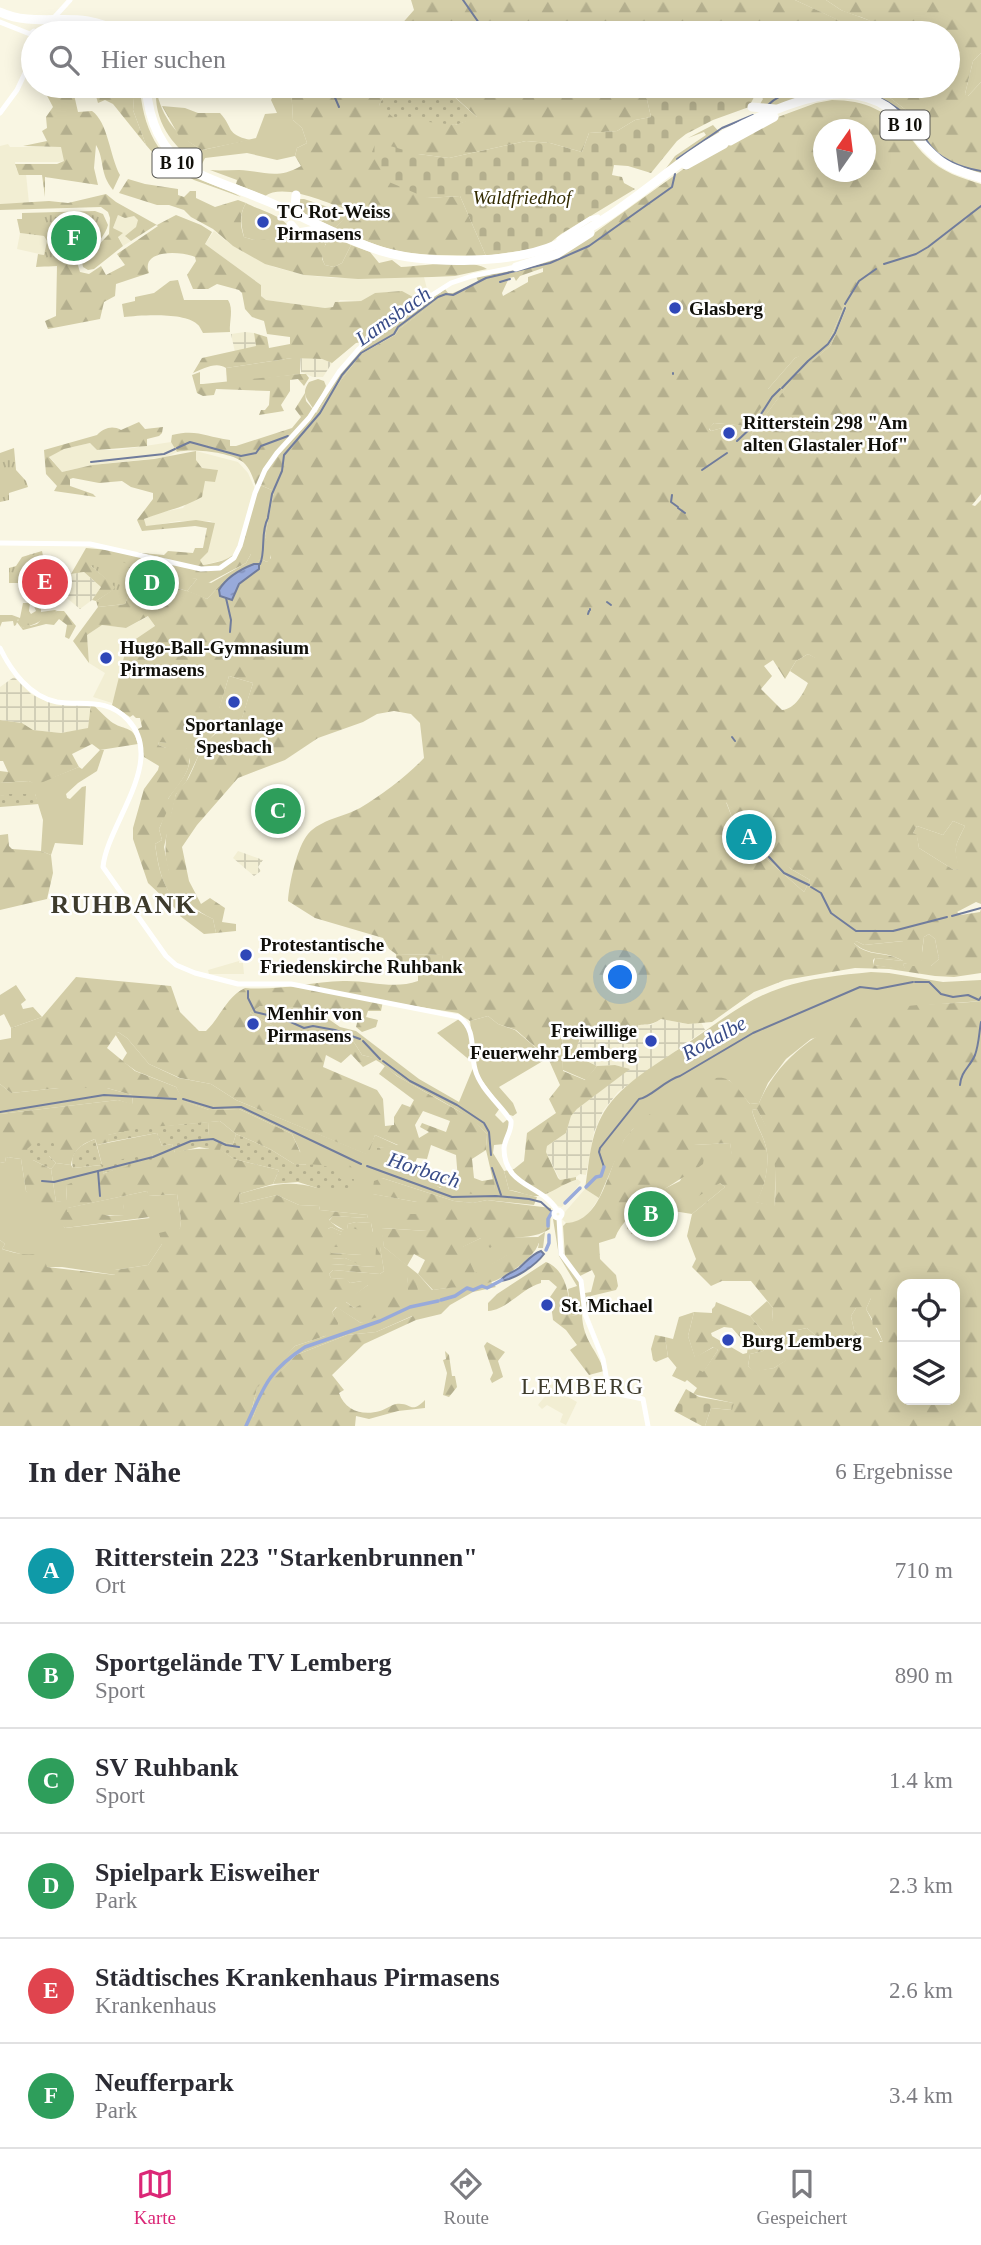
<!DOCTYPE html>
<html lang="de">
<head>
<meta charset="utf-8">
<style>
	body { margin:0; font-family:"Times New Roman",serif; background:#f2f2f3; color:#2b2b33 }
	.controls { position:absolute; right:21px; bottom:21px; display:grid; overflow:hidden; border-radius:14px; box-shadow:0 4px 18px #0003 }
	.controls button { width:63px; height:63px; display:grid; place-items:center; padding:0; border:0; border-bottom:2px solid #e1e1e2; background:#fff; color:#2b2b33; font:35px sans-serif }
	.compass { position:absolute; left:813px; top:119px; width:63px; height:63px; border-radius:50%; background:#fff; box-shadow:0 4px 18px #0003; rotate:14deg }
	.you { position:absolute; left:621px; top:978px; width:24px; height:24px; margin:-18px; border:5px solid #fff; border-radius:50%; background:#1a73e8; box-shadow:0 0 0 10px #1a73e833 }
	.badge { display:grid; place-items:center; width:46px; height:46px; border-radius:50%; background:#db2777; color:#fff; font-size:23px; font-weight:700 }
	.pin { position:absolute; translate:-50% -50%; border:4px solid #fff; box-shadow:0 2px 7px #0006 }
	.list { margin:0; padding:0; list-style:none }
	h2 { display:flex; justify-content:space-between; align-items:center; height:91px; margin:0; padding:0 28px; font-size:30px }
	h2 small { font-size:23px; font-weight:400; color:#7c7c81 }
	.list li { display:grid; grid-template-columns:46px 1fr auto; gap:21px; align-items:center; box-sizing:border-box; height:105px; padding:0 28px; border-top:2px solid #e1e1e2 }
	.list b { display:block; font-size:26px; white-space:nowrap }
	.list p { margin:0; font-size:23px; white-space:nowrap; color:#7c7c81 }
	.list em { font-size:23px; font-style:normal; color:#7c7c81 }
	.icon { flex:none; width:38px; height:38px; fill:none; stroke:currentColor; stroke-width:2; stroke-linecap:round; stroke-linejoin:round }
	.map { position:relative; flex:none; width:981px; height:1426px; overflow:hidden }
	.search { position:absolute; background:#fff; box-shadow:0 4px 18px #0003; left:21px; right:21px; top:21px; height:77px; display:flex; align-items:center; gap:18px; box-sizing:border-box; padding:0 24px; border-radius:38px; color:#7c7c81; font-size:26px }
	.sheet { height:721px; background:#fff }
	nav { display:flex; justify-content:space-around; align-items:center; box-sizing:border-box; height:98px; border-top:2px solid #e1e1e2; background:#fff; font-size:19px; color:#7c7c81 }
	nav a { display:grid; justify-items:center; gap:4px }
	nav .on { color:#db2777 }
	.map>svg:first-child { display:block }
	.built { fill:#f2eed3 }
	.industrial { fill:url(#industrial-grid) }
	.grass { fill:#d3cda7 }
	.forest { fill:url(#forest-firs); fill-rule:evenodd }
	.cemetery { fill:url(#cemetery-stones) }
	.park { fill:url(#park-tufts) }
	.garden { fill:url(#garden-dots) }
	.water { fill:url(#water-ripples); stroke:#707c9c; stroke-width:2 }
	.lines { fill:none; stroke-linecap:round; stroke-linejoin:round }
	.stream { stroke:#707c9c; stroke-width:2 }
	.canal { stroke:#98aada; stroke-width:3.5 }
	.secondary { stroke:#fff; stroke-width:5 }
	.highway { stroke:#fff; stroke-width:9 }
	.poi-dot { fill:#2f47b8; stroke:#fff; stroke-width:2.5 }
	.labels { text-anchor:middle; stroke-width:5; stroke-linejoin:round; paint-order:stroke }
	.shield { fill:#fff; stroke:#585854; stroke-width:2 }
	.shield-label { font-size:18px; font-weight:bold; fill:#11100a }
	.park-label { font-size:19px; font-style:italic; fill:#332b00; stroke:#fff }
	.poi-label { font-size:19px; font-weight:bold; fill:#11100a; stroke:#fff; text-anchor:start }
	.water-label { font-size:21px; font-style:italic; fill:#394c88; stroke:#fff }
	.quarter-label { font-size:23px; letter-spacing:2px; fill:#3e3b2c; stroke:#fff }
	.district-label { font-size:26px; font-weight:bold; letter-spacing:2px; fill:#3e3b2c; stroke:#fff }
</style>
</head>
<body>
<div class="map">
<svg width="981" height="1426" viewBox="0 0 981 1426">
	<defs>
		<pattern id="industrial-grid" width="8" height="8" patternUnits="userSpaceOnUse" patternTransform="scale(1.75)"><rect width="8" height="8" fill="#f2eed3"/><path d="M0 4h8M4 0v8" fill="none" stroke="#cecbb4"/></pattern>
		<pattern id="forest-firs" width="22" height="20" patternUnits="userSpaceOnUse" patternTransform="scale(1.75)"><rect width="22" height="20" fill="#d3cda7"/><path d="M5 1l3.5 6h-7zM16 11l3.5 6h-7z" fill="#b4af8e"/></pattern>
		<pattern id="cemetery-stones" width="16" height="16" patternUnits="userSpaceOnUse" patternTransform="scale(1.75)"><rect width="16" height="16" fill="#d3cda7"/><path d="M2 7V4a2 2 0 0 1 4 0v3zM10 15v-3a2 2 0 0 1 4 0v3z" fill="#b4af8e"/></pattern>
		<pattern id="park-tufts" width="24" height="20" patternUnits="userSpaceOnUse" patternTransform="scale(1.75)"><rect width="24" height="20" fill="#d3cda7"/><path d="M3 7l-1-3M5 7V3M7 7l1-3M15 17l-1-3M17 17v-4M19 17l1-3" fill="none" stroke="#b4af8e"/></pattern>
		<pattern id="garden-dots" width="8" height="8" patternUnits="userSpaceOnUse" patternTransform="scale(1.75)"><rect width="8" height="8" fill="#d3cda7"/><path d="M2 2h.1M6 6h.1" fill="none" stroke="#b4af8e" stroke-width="1.8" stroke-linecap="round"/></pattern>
		<pattern id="water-ripples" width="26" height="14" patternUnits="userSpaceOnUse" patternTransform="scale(1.75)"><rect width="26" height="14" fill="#98aada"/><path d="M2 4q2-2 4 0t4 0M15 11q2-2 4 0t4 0" fill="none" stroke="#8291ba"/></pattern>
	</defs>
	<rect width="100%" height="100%" fill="#f9f6e3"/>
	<g class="built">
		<path d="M8,144l2,3h51l2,4 1,10 -4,1h-45l1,7 10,5 3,29 -29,1v-58z"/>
		<path d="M118,215l16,1 5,4 -3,7 -10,10 5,4 -8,5 -5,-10 4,-3 -9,-5z"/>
		<path d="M214,231l19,15 41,21 30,8 29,3 91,-1 3,12 -5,6 -9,2 -38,-4 -14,8 -21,-1 -7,7 -8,1 -59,-8 -5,-4v-11l-56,-41z"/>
		<path d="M20,233l24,3 3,5 -3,14 -27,-6z"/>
		<path d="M171,442l6,10 -10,5 -75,8 -30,7 -13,-16 15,-7 26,-6 7,7h22z"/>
		<path d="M196,451l42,11 10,11 7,16 -15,55 -8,14 -29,7 -4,-5 9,-8 6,-29 -4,-2h-32l-32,6 -2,-8 18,-7 21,-4 22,-27 12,-11 -15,-2 -6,-8z"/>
		<path d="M149,616l6,11 -37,60 -6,16 -19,-6 12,-24 -16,-10 -2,-28 15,-10 24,3z"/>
		<path d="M239,961v2h4l1,11h-35l-1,-4z"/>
		<path d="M577,1179l4,3 -6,8 -13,17 -4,-1 -11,-12 20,-12 8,-1z"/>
		<path d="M585,1189l14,9 -15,22 -8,3h-10l-4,-4 3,-7z"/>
		<path d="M559,1384l13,5 -4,8 9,5 -11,23 -6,-3 3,-8 -16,-9 -5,4 -4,-4 13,-16 -2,-4z"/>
	</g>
	<g class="industrial">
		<path d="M245,332l9,1 2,13 -21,6 -4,-18z"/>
		<path d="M300,358l22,1 10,4 -9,14h-10l-12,-5z"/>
		<path d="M84,572l17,15 -9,13 -12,9 -18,-15 9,-20z"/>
		<path d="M14,677l17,17 12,6 48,3 -3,26 -27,4 -28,-3 -11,-7 -22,-3v-33z"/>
		<path d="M238,851l25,9 -5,7 3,4 -7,5 -21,-18z"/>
		<path d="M661,1019l27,5 13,-2 4,8 -87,62 -15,19 -9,21 -8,43 -6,-1 -4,3 -16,3 -14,-28 1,-6 19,-13 5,-17 6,-7 52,-40 -14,-4 -18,1 -23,-12 6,-16 16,-7 27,-1 14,-5h14z"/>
	</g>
	<g class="grass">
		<path d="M795,0h31l15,10 30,11 7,6 1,6h-18l-6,-5z"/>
		<path d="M981,53v29l-14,15 -2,-3 8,-33z"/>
		<path d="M135,86h5c2,39 18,76 56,92 15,7 33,11 45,19l-47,-17 -35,-20 -13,-15 -13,-35z"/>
		<path d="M278,86h13l2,34 9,8 5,15 -10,5 -2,8 -18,4 -30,-7 -42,5 -4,8c-27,-18 -47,-42 -45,-77 6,29 21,48 47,61l53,-12 9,-24 12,-1 -6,-13z"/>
		<path d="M371,86h56l-2,4 -5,2 -36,4z"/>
		<path d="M842,87l43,7 30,23v10l-20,-18 -39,-16 -82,15 -14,-4 3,-5 -4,-6 4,-3 10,8 33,-8z"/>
		<path d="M713,125l7,8 -56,38 11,-15 31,-21 -2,-3 -16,6z"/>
		<path d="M246,203c14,8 42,13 45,30 -13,7 -32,10 -47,4 -3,-13 -5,-22 2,-34z"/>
		<path d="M325,233l26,12 -9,18 -8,4 -9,-2c-4,-7 -4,-14 1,-21l-9,-6 -13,-3z"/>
		<path d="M178,280l6,20h44c6,9 1,22 2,32l-27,1c-2,-3 -3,-7 -6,-9 -12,-12 -57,-9 -73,-7l-2,-13 13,-3v-4l19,-4 16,-12z"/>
		<path d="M440,293l4,3 -45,33 -4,6 -34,19 -45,59c10,-18 21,-39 36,-55 26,-26 56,-45 88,-65z"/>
		<path d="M845,304h3l-2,5 -15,36 -40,36 -40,54 -14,3 -15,-10 -11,3 -2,-3 5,-5 33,3 21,-37 27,-31 34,-17z"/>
		<path d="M292,358h8v16l-73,9 -1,-15z"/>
		<path d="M318,379l6,2 2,5 -12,24c-6,-11 -14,-15 -5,-28z"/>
		<path d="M260,485l14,6 -9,45 6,16 -1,8 -3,2 -6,-3 -40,25 -14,15 -20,-8 10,-12 14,4 35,-20 5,-9v-45z"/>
		<path d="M23,603h7l-1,8 2,3 5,-3 -3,-7h8v8l14,-2 2,1c-12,7 -21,14 -35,17l-4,-9 -2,6 -2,1 -1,-5 -11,1 -2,5v-12h12l8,3z"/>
		<path d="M808,654l8,4 -8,25 -18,-12 6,-10z"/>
		<path d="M229,676l24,7 -14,45 -15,-4 2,3 -11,6 -13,15 -16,34 -10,12 -12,53 5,24 18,31 8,8 18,9 3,14 -12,1 -24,-18v-10c-18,-19 -21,-36 -25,-62l7,-4 -3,-11c6,-10 4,-24 11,-33 8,-12 17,-20 20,-35l-4,-13h-20l-8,-3 1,-3c54,5 57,-24 70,-66z"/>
		<path d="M100,750h4l-7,21 -19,12 -12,11 1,4 3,1 12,-12 4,-1 -3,59 -28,-2 -4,12 -10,-4 2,-31 -8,-26 -35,2v-13l29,-2 7,3 43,-17 3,2z"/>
		<path d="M288,790l9,17 -10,6 5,8 -18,11 -12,-19 4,-4 -2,-5z"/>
		<path d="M726,801l21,25 8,3 14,20 22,20 19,11 -6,12 -54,-48v-7l-17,-17z"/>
		<path d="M953,821l12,5c-10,20 -12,21 -5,43l-6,1 -35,-22 -2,-11 -4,-4 4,-7 26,9z"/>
		<path d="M929,934l6,5 4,20 -8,7h-19v-6l9,1 3,-24z"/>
		<path d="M856,941l8,4 40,-4 4,22 -5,1 3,6 -33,-5 2,-7 28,3c-19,-12 -33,-3 -50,-19z"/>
		<path d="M871,972l18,1 54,9 38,-2v21l-53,4 -117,34 -25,20 -18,24 -9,20 -9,1 -21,-24 -96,49 -9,11 -25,58 -14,-9c4,-25 5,-54 19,-77 19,-30 53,-48 81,-67 31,-21 61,-46 96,-57 28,-10 60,-13 90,-16z"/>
		<path d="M16,985l10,15 -5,4 2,5 10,-2 9,10 -31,11 -7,-14 -4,2v-21z"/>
		<path d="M260,1006l47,2 20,10 13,9 16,4 63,48 40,23 14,-34 27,40 -5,7 8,8 5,-4 2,4 -6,21 -10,1 -1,8 11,18 5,19 28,7 -3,8 -47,-5 -14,3 -19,-2 -72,-23 -9,16 44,8v12l11,11 -1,6 -45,-3 2,19 34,27 14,16 59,-8 5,5 -23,5 -23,13 -9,9 -25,6 -4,-4 -36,16 -29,3 -51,20 -31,34 -12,28 -3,1 7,-30 4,-7 34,-35 30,-10 11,-16 -4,-8 5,-5 24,16 57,-33 -11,-13 2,13 -55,18 -9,-7 23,-16 -6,-4 -12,2 -5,-4 -14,-1 -2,-4 4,-4 47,4 4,-3 -4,-24h-4v20l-45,-3v-5l14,-1 15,6 2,-9 -31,-2v-6l42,-1 -33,-2 1,-9 -14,-5 4,-3 11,5h8v-5l23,5 -2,-9 -15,-1 -8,2 -1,6h-3l-15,-9 4,-5 34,2 1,-3 -48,-5 -1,-4 -20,-1 -22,-10 -37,9 -1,-10c29,-8 48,-15 78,-6l-25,-54 -53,-25 -30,1 -26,-9 -7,-14 -40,-16 -14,-10 5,-8 -12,-19 3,-2 9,6 22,26 30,14 32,6 25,16 131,54 8,-19 24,11 -22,2 63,40 55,1 -9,-39 1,-16c-25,-26 -57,-38 -88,-57 -14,-9 -20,-19 -37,-22l-12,-19h-37l-5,9 -58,-32z"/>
		<path d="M488,1016l10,8 17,6 33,28 -49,29 14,16 4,10 -4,3 -6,-2 -29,-39 -3,-10 -5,-44z"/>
		<path d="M459,1019l10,11 3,32 -35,-29z"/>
		<path d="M562,1027l18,11 -6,17 23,11 -11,14 -23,-10z"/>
		<path d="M0,1084l11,9 48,-5h48l25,7 1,10 -15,-5 -118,14z"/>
		<path d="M757,1109c8,14 17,31 18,47 2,15 -1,34 0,51l-20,-5c10,-12 15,-40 11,-55 -3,-13 -11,-24 -14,-37z"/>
		<path d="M220,1121l16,13 -3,10 -24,-4 -1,-18z"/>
		<path d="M157,1133l5,13 10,-2 3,9 -21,6 -3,-7 -49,14 2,7 -7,8 -31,4 1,16 -11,1 -5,-33 5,-6 15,2 2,3 29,-3 -5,-20z"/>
		<path d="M730,1143l4,23 -14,17 5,4 -33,27 -25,-4 -6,20 -16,5 -14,-1v-4l-4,-1 2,-9 29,-28 22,-11 14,-29v-7z"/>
		<path d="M6,1157l15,2 5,32 39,37 85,-10 -27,-14 2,11c-20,2 -39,-3 -58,-2v-5l80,-17 2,5 28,-2 4,26 -1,8 -18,16 -14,21 -33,5 1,5 -54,-8h-15l-19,-11 -26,-7 3,-5 -5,-4v-77l5,-1z"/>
		<path d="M553,1219l4,1 2,25 21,38 4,31 -13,2 -3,-27 9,-3 -18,-30z"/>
		<path d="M545,1232l-2,16h-5l1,-5 -31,12 -33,19 -13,-27 19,-9 57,-1z"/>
		<path d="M871,1298l-5,11 17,33 -16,-6 -7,1 -6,-7 -3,-14 5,-8z"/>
		<path d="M767,1301l6,7 -1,12 21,11 14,-3 8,7 -43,7 -22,-26z"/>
		<path d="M694,1312l-6,24 7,21 19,-10 4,3 -15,23 -26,-5 -9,-11 -3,-20 8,2 6,-22z"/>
		<path d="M769,1346l18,14 -13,8 -21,4 -5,-6 2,-12 13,-3z"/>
	</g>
	<g class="forest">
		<path d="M411,0h384l61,28 5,5h-174l-1,-2 -23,2h-256l-8,-6 15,-17z"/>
		<path d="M826,0h155v53l-8,8 -8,33 3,2 13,-14v91c-30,-6 -48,-22 -66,-46v-10l-30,-23 -31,-7 -48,3 -33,8 -15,-12h190v-53h-69c-3,-16 -25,-16 -38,-23 -5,-3 -10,-7 -15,-10z"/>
		<path d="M42,86h30l6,26 14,-1c16,11 18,46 28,64l-7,15c-14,-17 -8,-30 -17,-45l-2,23 4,17 -53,-8v20l-3,-22h-23l-4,-11h42l7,-3 -3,-14 -38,-1 24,-5 -5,-10 5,-3 -1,-11 7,-10z"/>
		<path d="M93,86h42l-2,24 13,35 -33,-41 -8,-4 -7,3z"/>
		<path d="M291,86h80l13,10 -5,9 76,20 22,-8 -34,-31h154v7l48,-2 6,26 -16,3 -18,11 -28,2 -7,19 -32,-9 -24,-2 -77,17 -31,-4 9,44 33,-2 26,60c-27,-1 -56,0 -83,-4 -24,-4 -45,-15 -68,-24l16,-17c-21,-7 -67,-29 -86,-15l-29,-12 1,-4 -27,-10c10,1 19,0 29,0 24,1 38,10 62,-4l-6,-10 2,-8 10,-5 -5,-15 -9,-8z"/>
		<path d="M832,100c33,0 56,11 77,36 6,7 11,15 18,21 15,15 34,21 54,27v310l-9,11 3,1 6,-6v404l-5,-2 -19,10 4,3 19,-3 1,-3v64l-27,4 -19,-1 -46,-7 -34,-1 -70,12 -31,12 -42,30 -24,2 -27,-5c-12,8 -15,4 -27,7 -18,5 -36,5 -54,12l-18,-10 1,43 22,9 12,-14 18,-1 15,4 -53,40 -6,7 -5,17 -19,13 -1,6 12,26 2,2 16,-3v3c-13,3 -26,15 -38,16 -8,1 -20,-5 -29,-6l-5,-19 10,-2 10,-8 3,-28 29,-20 -7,-14 11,-14 -12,-27 -32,-28 -18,-6 -10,-8 -18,5 -12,-8 -75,-12 -2,10h-13l-2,6 12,3 -2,7 -14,5 -6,-5 2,-8 -26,-8 -5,7 -21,-10 -46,-2 -10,7 58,32 5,-9h37l12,19 16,4 -15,8 -12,-13 -10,9 -15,-8 -3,12 54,23 6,9 2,27 9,-1v-8l8,-13 8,3 4,-7 -35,-26 6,-8 12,10 74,42 16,16 -1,16 -14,9 2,19 8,3 12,-2 1,10c-35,17 -90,-16 -118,-36v-5l21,-3 -23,-10 -7,20 -132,-55 -25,-16 -31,-6 -31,-14 -22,-26 -9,-6 -11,16 28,23 41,16 8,14 25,9 30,-1 53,25 8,18 45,8 10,11 -1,8h-14l-5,-10 -14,-4 -27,-1 -24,-15 -34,-15 -16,-13c-38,4 -75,6 -112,14l1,7 -12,3 -2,-6c-15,6 -21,10 -24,26l-15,-2 -7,-7 -16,4 18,9 5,33 11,-2 -1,-15 26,-10 5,5 5,-6c28,-10 80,-28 107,-25v-9l13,2 -1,8 13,9 45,11 -6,14 -34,10 1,10 37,-9 22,10 20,1 1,4 48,5 -1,3 -34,-2 -4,4c5,5 11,11 18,9l1,-5 8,-2 15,1 2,10 -22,-5 -1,4h-8l-11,-5 -3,2 13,6v9h8l2,-3h18l4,6h-42v6l31,2 3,5 -5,5 -15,-7 -13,1 -1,5 44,3 1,-20 4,-1 4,25 -4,3 -47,-4 -4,4 2,4 15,1 4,4 12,-2v-6l9,1 -3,9 -22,17 8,6 40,-19 14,1 -1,-14h7l4,14h5l1,10 -63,23 -25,-16 -4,5 6,11 -1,7 -12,6 -30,10 -38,42 -7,29h3l11,-28 32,-34 51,-20 29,-3 37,-16 3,4 -52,24 -32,31 12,15 -5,3c6,18 24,23 41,18 6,-2 11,-6 16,-7 16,-2 14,11 29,-4v8l-27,3 -29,8 -13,-3 -1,10h-355v-186l5,4 -3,5c15,5 25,7 40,4l5,14 68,8v-5l33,-5 14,-21 -3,-11 21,-5 1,-8 -4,-26 -29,2 -1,-5 -79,17 -1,4h24l19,4 14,-1 -1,-11 26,-3 1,16 -85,11 -27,-18 -12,-19 -5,-32 -15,-2 -1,5 -5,1v-49l118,-14 15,4 -1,-9 -25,-7h-48l-48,5 -11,-9v-44l11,-2v-10l31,-11 34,-40 95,9 9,26 19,19h7c14,-13 21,-35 39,-43 33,3 65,-6 98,-7 26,-1 50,9 75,0v-6l-21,-8 46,-4 -1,-8 -46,-1 -7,-5 -6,-11 -68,-20 -27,-17c1,-17 9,-54 20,-67 13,-15 36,-17 52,-26 22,-13 47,-32 64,-50l-4,-35 -9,-9 -17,-3 -17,3 -14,8 -45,16 -33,22 -47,18 -41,47 -15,22 7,34 12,23 9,-6 15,10 -3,14 14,2v7l-20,2 -3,-14c-46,-23 -56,-61 -41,-109 1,-5 2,-11 4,-16 3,-6 10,-11 13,-17 13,-26 10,-34 37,-50l-2,-3 -10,-3 -8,12 -13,13 -34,-4 -1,3 8,3 20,-1c11,20 -7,36 -18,52l1,8 -10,22 3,11 -7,4c4,27 7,43 26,62l-2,6 -31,-29 -15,-44v-11l11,-39 14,-19 1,-4 -15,-9 -6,-28 4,-2 -2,-9h-4l-3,-3 -3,2 -18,-12 15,-60 28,-19 -7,-10 -22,12 -24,-3 -15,10 2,28 -16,-22 25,-34 27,-3 4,-10c29,-9 51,-9 78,5l14,-15 24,-17 16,-8 6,3 4,-4 -6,-22 9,-45 -14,-6 -4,1c-3,-8 -6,-18 -13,-24 -13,-10 -51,-14 -66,-10l-6,-10 1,-7c26,-6 33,2 58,5v6h6l56,-18 9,-11 -6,-8 10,-16 1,8 10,12 45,-59 34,-19 4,-6 44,-33 -3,-3 5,-4 3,4h5l23,-10 2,-2 -2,-5 30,-4 66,-23 117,-84 89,-48 38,-14zM824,130h42v42h-42zM543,268v4l-15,5v5l-25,14 -1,-3 7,-15 5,-1 2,4 4,-5zM845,304h2l-1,5 -15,36 -33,29 -11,1 3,7 -39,53 -6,-3 -8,6 -15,-10 -11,3 -2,-2 5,-6 33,3 24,-31 -3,-6 27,-31 29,-11 5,-6zM258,564l1,5 -20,15 -7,16 -4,-21 17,-12zM808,654l7,4 -12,16 5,9c-5,11 -13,26 -26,27l-21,-21 11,-13 -8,-10 9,-6 12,19 11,-18zM229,676l24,7 -14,44 -23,-7zM726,802l21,24 8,4 23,29 13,10 19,11 -6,12 -54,-48v-7l-17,-17zM953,821l12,5c-10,20 -12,21 -6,43l-5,1 -35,-22 -2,-13 -4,-2 4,-7 26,9zM929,934l6,5 4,20 -8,7h-19v-5h9l3,-4 -2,-6 2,-14zM856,941l8,4 39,-4 4,22 -4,1 2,5 -32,-4v-5l2,-2 28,3c-18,-11 -35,-3 -49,-18zM423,1111l27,10 -4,11 -24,-9 -2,4 9,5 -10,6 -4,-13zM431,1145l25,10 2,25 -20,-4 -23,-13 2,-5 10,1z"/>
		<path d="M162,106l23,2 13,5h22c14,15 5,21 30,27l-48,10 -23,-14z"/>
		<path d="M128,179l17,5 33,5v6l6,2 6,-6h6v7l19,9 23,-7 8,3c-7,12 -6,22 -2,34 21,8 32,-2 49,-4 9,-1 24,5 33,8l-4,18 3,6 9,2 8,-4 9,-18 19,7 9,11 13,-3 9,7c20,-1 70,-9 86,2l-32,7 -23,1 -74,2 -54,-4 -39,-11 -32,-18 -20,-17 -22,-12 -7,-7 -15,-5h-12l-38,-12z"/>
		<path d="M106,194l10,8 41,23 19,-10 25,10 11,7 -7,12 56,41v11l5,4 59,8 8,-1 2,-5 26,-1 14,-8 27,-2 11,6 9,-2 -1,3 -58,44 -7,1 -24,20 -10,-4 -30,-1 -66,10c-10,-7 -23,1 -33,5l9,-15 54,-12 -2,-13 13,4 2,11 21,-4v-7l-23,-3 -3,-13 -12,-4 -7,-8 -3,-16 -3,-3 -22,-6 -9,5h-15l-6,-14 9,-14 -1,-4c-14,-6 -55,-8 -46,16l-33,11 -1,12 -11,6 -4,17 -52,10 -3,-8 11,-5 1,-51 20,-3 3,10 9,2 12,-8 5,9 19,-10 -8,-11 41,-28 -2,-1 -25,16 -6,-5 11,-9 2,-7 -4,-4 -9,2 -7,-3 -5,13 10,5 -5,4 5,9 -29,23 -6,1 -5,-3 -1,-5 27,-28 1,-16 -2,-6 -7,-5 -101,3v-6l49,-3 19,2z"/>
		<path d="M200,372v12h3l97,-10h6l3,4 -5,8 -6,-7 -8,1v11l-9,14 3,6 -25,4 2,-5h4l4,-5 1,-14 -54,-2 -2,6 -11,1 -6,-3 -5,-18z"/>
		<path d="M139,422l6,7 18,-2 -1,6 -3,3 -12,3v7l-50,4 -7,-7 -26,6 -15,8 13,15 30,-7 62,-6 42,-8v9l6,8 16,2 -3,12 -10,-1 -3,16c-19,11 -38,14 -58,22l2,7 50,-6 19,3 -7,29 -8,8 3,5c42,-6 39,-20 48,-56v45l-5,9 -40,21h-6l-3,-5 -106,-13 24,20v3l-19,12 -4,-1 9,-13 -17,-15 -13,2 15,-26 78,7 4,-4 25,2 2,-5h8l4,-20 -12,-2 -53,5 -5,-11 16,-21v-6l-22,-6 -9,-6 -23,2 -26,-5 -3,1v7l23,8 3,3 -42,-6 3,-5 -11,-12 -2,-24 53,-15c7,-7 15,-10 24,-5z"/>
		<path d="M57,611h7l12,15 -7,13 -4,-2 2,-12 -8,-6 -5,6 -8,-1 -23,6 -7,-9 4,-1 2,8 5,-2 1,-3 2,3 7,-2 8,-8z"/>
		<path d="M91,703c6,5 17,17 22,20 13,8 20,2 25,21l-38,6 -8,-6 -20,10 7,13 -43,18 -7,-4 -29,2v-12l8,1 -5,-11h-3v-41l22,3 11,7 28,3 27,-5z"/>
		<path d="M8,834l1,12 3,3 29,2 10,4 2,18 -6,26 -47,11v-75z"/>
		<path d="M981,1001v425h-276l6,-18 20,2 2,-7 -40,-9 4,-6 -10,-8 -2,2 -13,-6 6,-11 7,-2 18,9 15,-22 -5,-3 -18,11 -7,-22 6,-24 18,1v-4l3,-3 1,-4 34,14 22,26 43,-7 -8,-7 -14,3 -17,-4 -4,-7 1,-12 -22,-27h-29l-11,5 -19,-19 4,-8 -9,-23 5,-22 33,-27 -5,-4 -23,14 -6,-8 42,-23 -3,-23 -36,2 1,7 10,1 -2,11c-26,19 -77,44 -88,74l-16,5 1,16 16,16 2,11 -2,4 -25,6 -2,16h-2l-2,-19 6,-1 4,-16 -3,-6 -12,6 -15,-19 -2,-31 3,-3c37,-1 42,-57 58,-83 14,-21 73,-65 99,-62 10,1 21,19 27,26l9,-1c24,-56 81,-88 141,-96 27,-4 54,-3 81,-6zM757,1109c20,36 19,58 18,97l-19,-4c9,-13 14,-39 10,-55 -3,-13 -11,-23 -14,-37zM902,1284h53v116h-53zM871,1298l-5,11 6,10 1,8 4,1 6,14h-3l-1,-4 -19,-1 -6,-7 -3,-14 5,-8 7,-1zM724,1327l8,1 16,18 -1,7 -4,1 -31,-18 -1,-3zM769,1346l17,14 -12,8 -21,3 -5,-5 2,-12 13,-3z"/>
		<path d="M382,1178l72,23 19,2 14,-3 64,8 -1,21c-23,14 -41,2 -60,19l-9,-10 -18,9 12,26 32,-18 1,-8 31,-5c-3,15 -35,37 -51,41 -18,4 -37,4 -55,7l-15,-16 7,-14 -11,-6 -7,12 -23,-19 -3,-19 46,3v-6l-22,-4 1,-7h11v-12l-45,-8 2,-13z"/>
		<path d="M546,1262c21,8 23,34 25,54l11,-2c1,28 14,33 22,57l-15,4 -19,-25 7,-5 -11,-15 -13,-10 -3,-23 7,-10 -8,-7h-8v3c-19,5 -34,27 -53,28v-8l9,-9z"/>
		<path d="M655,1335l10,2 3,20 -12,5 -3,-2 -2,-11z"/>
		<path d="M487,1342l18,10 -7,9 5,16 -11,6 -2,-4 3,-6 -9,-27z"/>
		<path d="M445,1351l4,4 3,21h3l2,11 -8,10 -6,-2 4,-22 -4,-13 3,-1z"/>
	</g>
	<g class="cemetery">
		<path d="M631,86h102l23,7 -7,14 -36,13 -27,14 -9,7 -26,32 -23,-7 -14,-1 -2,10 10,2 2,6 11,6 -74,45 -16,13 -59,9 -26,-60 -33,2 -38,-16 -17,-30 4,-10 42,12 31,4 77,-17 24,2 32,9 7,-19 28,-2 18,-11 16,-3 -6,-26 -22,1z"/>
		<path d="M396,954l46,1 2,8 -47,4z"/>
		<path d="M686,1389l13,8 35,6 -2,7 -21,-2 -6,18h-3l-28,-15z"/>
	</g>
	<g class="park">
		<path d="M95,211l8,3 5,11c-3,13 -25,37 -38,39 -11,3 -23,2 -34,3l2,-13 6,1 3,-14 -3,-5 -24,-3 -3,-14h5v-6z"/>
		<path d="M14,448l2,22 10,11 2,6 -19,6v7l-9,2v-49z"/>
		<path d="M42,551l3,15 -9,1 -1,12 -3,4 -5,-3 -8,3h-10v-15l7,-2 6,-9z"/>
		<path d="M93,556l104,23 -10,12c-21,-7 -38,-3 -58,3l-4,10 -27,3 -2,-6 18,-12 1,-2 -25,-22z"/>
	</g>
	<g class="garden">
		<path d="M427,86h15l36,32 -23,7 -61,-7 -15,-13 5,-9 36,-4z"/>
		<path d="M299,199h5l45,15 -14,14 -36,-17z"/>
		<path d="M9,794h26l4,10 -39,3v-11z"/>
		<path d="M208,1122l2,27 -11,-2 -24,6 -3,-9 -10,2 -5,-13 -48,9 -2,-7 34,-7z"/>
		<path d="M236,1134l34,15 24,15 27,1 14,4 5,10h14l-2,13 -35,-4 -19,-6 -25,2 6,-14 -45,-11 -14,-9 2,-8 11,2z"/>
		<path d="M52,1138l3,10 -6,8 7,7 -5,6 -18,-9 -6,-11 9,-8z"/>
		<path d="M95,1139l7,26 49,-14 3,8 -50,14 -3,-8 -28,3c-4,-17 8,-23 22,-29z"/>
	</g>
	<g class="water">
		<path d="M254,564h5v5l-20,15 -7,16 -12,-4 -1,-6c7,-12 22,-21 35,-26z"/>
		<path d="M541,1251l3,3c-9,12 -30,26 -44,27 5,-7 12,-8 19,-13 7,-6 13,-14 22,-17z"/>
	</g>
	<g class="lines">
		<g class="stream">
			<path d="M463,0l23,33"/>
			<path d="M330,86l9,21"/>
			<path d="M592,86h3"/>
			<path d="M881,98v-12"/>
			<path d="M768,105c6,-6 16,-12 24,-11 6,0 5,2 11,1 7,0 14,-4 21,-6 36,-5 70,11 93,38l4,-2c2,5 3,11 6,16 10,18 35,27 54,30"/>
			<path d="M677,159l45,-31 31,-13"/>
			<path d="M884,264l32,-10 12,-7 53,-41"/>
			<path d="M500,282l10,-3"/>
			<path d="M845,304l14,-23 17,-12"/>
			<path d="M673,373v1"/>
			<path d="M782,388l26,-27 20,-17 7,-11 10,-25"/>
			<path d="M737,441l17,-16 18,-28 8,-8"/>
			<path d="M177,448l13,-6 51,14 15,-3 5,-7 27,-10"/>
			<path d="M91,462l73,-8 11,-5"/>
			<path d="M702,470l25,-17"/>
			<path d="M672,495l-1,7 7,5"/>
			<path d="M678,508l7,5"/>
			<path d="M268,517l4,-23 10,-23 2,-16 36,-42 22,-38 19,-22 33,-19 4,-7 40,-30 8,-3 7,1 33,-17 64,-15 39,-17 83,-59 3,-13"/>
			<path d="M260,564c6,-12 0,-32 8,-46"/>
			<path d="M226,598l5,22 -1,12"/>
			<path d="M607,602l4,3"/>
			<path d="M590,610v-1"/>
			<path d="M588,614l1,-3"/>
			<path d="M732,737l3,4"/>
			<path d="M749,838h4"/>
			<path d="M769,857l15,16 25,12"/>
			<path d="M811,887l10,6 10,20 25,18h37l54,-14"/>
			<path d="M952,916l29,-8"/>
			<path d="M915,982h14l12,12 12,3 15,-2 11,5 2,-3"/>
			<path d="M248,991v7l7,14 29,7 20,9 9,-2 22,4 25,9"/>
			<path d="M363,1041l17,18"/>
			<path d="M383,1061l27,20 47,24 27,18 5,9 2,23"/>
			<path d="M960,1085c1,-14 10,-18 15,-30 4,-11 4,-22 6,-33"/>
			<path d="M183,1099l30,9 28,-1 120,57"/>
			<path d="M0,1112l104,-17 72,4"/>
			<path d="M367,1166l85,31 44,-1 33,3 12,3 11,10"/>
			<path d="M604,1167l-5,-15 1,-4 39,-49c11,-1 26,-19 41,-23l73,-43 107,-46 17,2 36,-7"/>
			<path d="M492,1168l9,27"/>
			<path d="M42,1181l12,1 44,-11"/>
			<path d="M100,1196l-2,-25 55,-14 38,-16 22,-2 13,6 13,2"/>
		</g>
		<g class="canal">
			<path d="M586,1187l10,-10 5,-1 3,-9"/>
			<path d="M565,1203l15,-15"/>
			<path d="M548,1226v-7l4,-7"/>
			<path d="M546,1250l3,-7v-8"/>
			<path d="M441,1300l14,-4 12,-8 6,2 9,-4 5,2 15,-8"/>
			<path d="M246,1426c18,-39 21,-54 59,-79l75,-26 30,-14 28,-6"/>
		</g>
		<g class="secondary">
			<path d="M0,22l30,12 4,-3 4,2"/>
			<path d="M40,33l30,-33"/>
			<path d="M32,58v-18"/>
			<path d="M0,113l17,-23 16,-34"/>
			<path d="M559,239l31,-20 8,-2"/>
			<path d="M0,543l90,1 111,25 19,-1 14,-10 6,-12 15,-53 10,-23 12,-17 32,-35 30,-46 20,-23 40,-33 52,-33 21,-7 44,-9"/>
			<path d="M0,648c11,23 30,49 57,54 26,4 50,-5 71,18 39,41 -21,104 -25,147l63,89 10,9 19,8 43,11h53l168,33c18,13 11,34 16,52 5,20 25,35 36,52 1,10 -6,17 -7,27 0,39 37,36 53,62"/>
			<circle cx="558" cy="1214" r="4"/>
			<path d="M559,1218l2,36 20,27 4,33 18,45 6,33 34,7 5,27"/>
		</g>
		<g class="highway">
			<path d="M0,12c39,18 82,-5 119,21"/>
			<path d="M146,86c3,35 14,64 45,84 25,13 53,21 78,32 37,16 74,37 112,49 48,14 132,13 177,-7 48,-20 90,-58 132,-88 36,-26 110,-64 155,-62 54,3 59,37 93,65 12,10 28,14 43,19"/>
			<path d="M752,107l23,2"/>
			<path d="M686,165l38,-21 2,-4 4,1 44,-24"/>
			<path d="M296,195l-1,14 6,7"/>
			<path d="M291,225l7,8 18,-3 12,2"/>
			<path d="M516,267l41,-13 33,-21"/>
		</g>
	</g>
	<g class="poi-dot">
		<circle cx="263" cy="222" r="7"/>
		<circle cx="675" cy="308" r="7"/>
		<circle cx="729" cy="433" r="7"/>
		<circle cx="106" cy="658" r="7"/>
		<circle cx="234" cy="702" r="7"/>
		<circle cx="246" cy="955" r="7"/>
		<circle cx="253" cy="1024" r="7"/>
		<circle cx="651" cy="1041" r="7"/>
		<circle cx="547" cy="1305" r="7"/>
		<circle cx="728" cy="1340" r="7"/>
	</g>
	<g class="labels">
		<g class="shield">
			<rect x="880.5" y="110.5" width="49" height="29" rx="5"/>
			<rect x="152.5" y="148.5" width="49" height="29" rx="5"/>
		</g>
		<g class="shield-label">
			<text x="905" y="131">B 10</text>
			<text x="177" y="169">B 10</text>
		</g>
		<g class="park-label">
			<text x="522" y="204">Waldfriedhof</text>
		</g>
		<g class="poi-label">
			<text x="277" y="218">TC Rot-Weiss<tspan x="277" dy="22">Pirmasens</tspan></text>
			<text x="689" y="315">Glasberg</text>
			<text x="743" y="429">Ritterstein 298 "Am<tspan x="743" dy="22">alten Glastaler Hof"</tspan></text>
			<text x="120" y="654">Hugo-Ball-Gymnasium<tspan x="120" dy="22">Pirmasens</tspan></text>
			<text x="234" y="731" text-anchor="middle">Sportanlage<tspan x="234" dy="22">Spesbach</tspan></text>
			<text x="260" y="951">Protestantische<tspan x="260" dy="22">Friedenskirche Ruhbank</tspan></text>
			<text x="267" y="1020">Menhir von<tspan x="267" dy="22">Pirmasens</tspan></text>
			<text x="637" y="1037" text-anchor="end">Freiwillige<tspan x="637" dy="22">Feuerwehr Lemberg</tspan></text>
			<text x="561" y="1312">St. Michael</text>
			<text x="742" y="1347">Burg Lemberg</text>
		</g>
		<g class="water-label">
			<text transform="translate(393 316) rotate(-35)" y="7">Lamsbach</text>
			<text transform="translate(714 1038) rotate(-29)" y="7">Rodalbe</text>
			<text transform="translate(424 1170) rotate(18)" y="7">Horbach</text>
		</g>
		<g class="quarter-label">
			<text x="583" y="1394">LEMBERG</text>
		</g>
		<g class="district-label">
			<text x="124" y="913">RUHBANK</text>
		</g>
	</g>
</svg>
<div class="controls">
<button><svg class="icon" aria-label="locate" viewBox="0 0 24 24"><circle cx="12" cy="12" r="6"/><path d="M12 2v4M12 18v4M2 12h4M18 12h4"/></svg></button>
<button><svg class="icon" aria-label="layers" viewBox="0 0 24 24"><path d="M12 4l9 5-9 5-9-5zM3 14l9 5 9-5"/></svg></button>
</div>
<svg class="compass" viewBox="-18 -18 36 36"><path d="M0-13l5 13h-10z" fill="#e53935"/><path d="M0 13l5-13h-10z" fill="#7c7c81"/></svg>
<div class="you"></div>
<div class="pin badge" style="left:749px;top:837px;background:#0f9aa8">A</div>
<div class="pin badge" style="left:651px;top:1214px;background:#2e9e5b">B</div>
<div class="pin badge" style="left:278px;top:811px;background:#2e9e5b">C</div>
<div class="pin badge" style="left:152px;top:583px;background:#2e9e5b">D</div>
<div class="pin badge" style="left:45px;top:582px;background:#e0444e">E</div>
<div class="pin badge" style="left:74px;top:238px;background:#2e9e5b">F</div>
<div class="search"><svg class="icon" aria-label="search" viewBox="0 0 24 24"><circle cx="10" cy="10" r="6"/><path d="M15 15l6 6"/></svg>Hier suchen</div>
</div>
<section class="sheet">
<h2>In der Nähe<small>6 Ergebnisse</small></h2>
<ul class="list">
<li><span class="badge" style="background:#0f9aa8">A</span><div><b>Ritterstein 223 &quot;Starkenbrunnen&quot;</b><p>Ort</p></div><em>710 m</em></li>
<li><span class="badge" style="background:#2e9e5b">B</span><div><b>Sportgelände TV Lemberg</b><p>Sport</p></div><em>890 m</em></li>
<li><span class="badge" style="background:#2e9e5b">C</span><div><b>SV Ruhbank</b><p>Sport</p></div><em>1.4 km</em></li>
<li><span class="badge" style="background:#2e9e5b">D</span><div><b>Spielpark Eisweiher</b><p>Park</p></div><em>2.3 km</em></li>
<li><span class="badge" style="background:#e0444e">E</span><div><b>Städtisches Krankenhaus Pirmasens</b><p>Krankenhaus</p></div><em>2.6 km</em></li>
<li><span class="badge" style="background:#2e9e5b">F</span><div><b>Neufferpark</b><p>Park</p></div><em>3.4 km</em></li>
</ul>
</section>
<nav>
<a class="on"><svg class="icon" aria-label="map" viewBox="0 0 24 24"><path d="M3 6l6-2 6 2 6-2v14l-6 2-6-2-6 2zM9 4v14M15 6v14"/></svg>Karte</a>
<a><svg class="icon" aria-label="directions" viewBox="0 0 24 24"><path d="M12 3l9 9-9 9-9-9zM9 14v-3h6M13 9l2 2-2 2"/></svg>Route</a>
<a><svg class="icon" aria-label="saved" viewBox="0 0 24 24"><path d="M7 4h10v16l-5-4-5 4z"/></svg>Gespeichert</a>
</nav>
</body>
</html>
